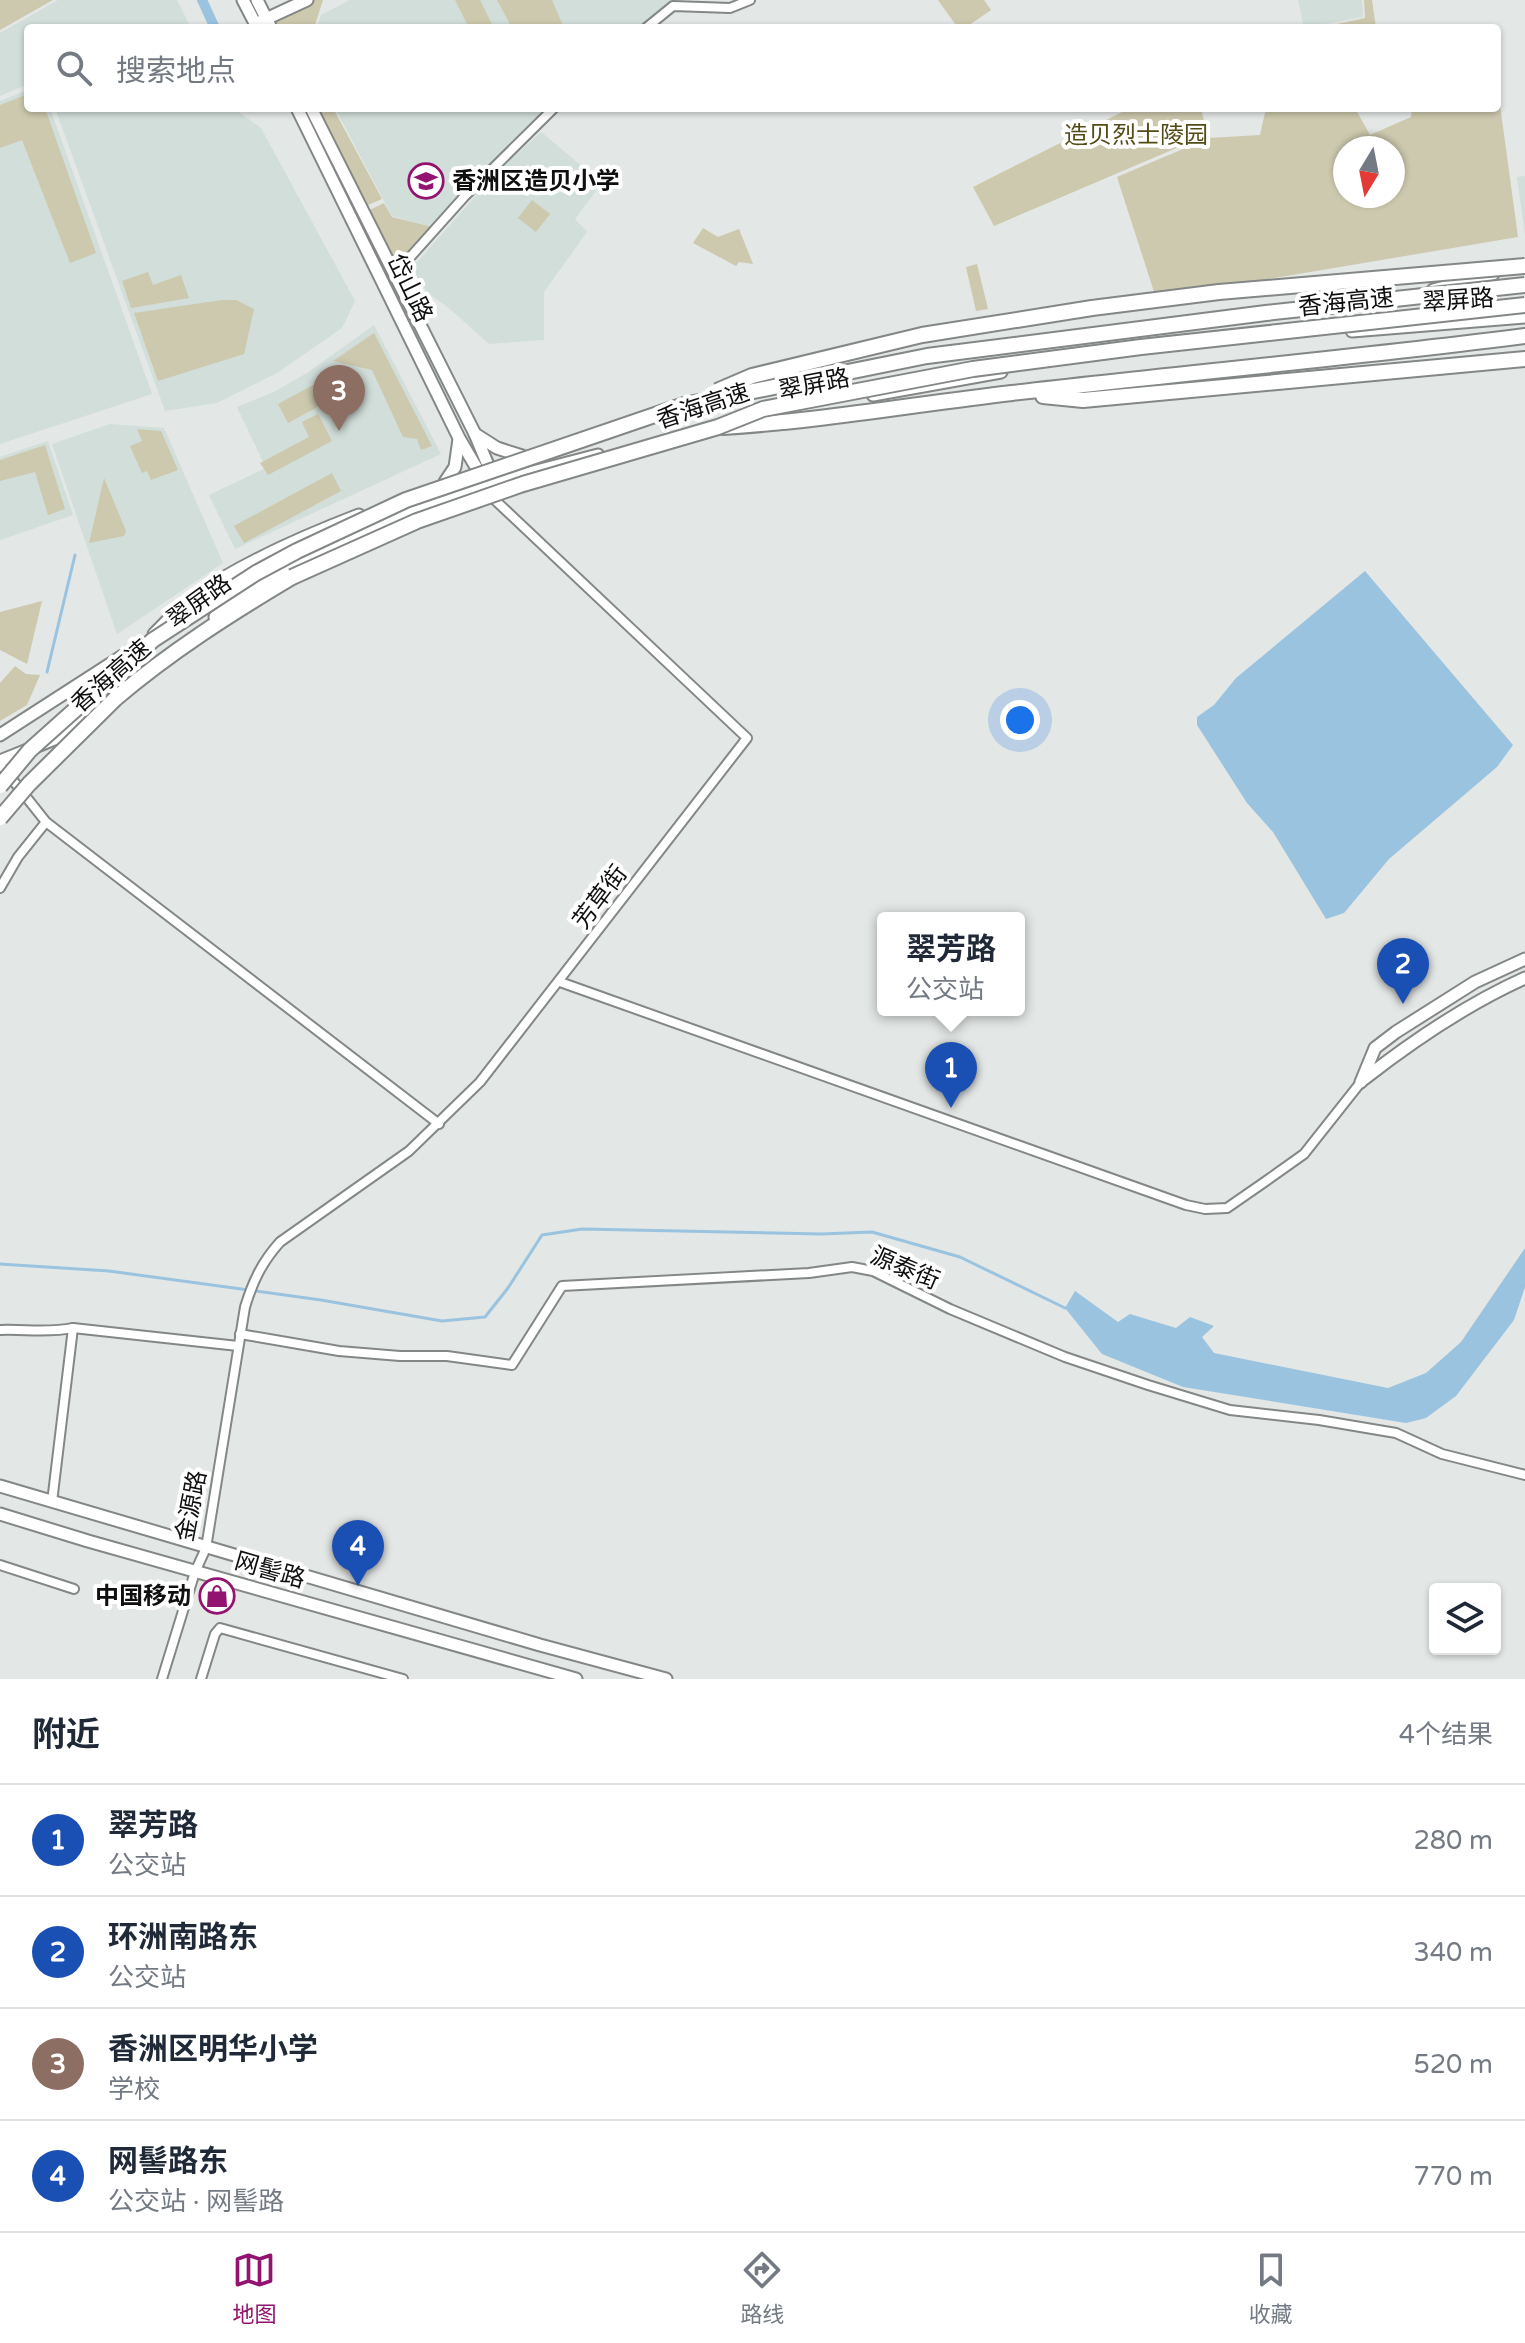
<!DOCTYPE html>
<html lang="zh">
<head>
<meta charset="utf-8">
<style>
	body { margin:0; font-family:"Varela Round","Noto Sans SC",sans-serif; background:#f2f2f3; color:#1f2937 }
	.controls { position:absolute; right:24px; bottom:24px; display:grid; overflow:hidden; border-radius:8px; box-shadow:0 2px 6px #0004 }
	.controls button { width:72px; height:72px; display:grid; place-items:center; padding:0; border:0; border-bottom:2px solid #e0e1e3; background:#fff; color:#1f2937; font:40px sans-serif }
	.compass { position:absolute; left:1333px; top:136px; width:72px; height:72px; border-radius:50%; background:#fff; box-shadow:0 2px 6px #0004; rotate:190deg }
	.you { position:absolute; left:1020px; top:720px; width:28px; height:28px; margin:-20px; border:6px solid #fff; border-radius:50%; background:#1a73e8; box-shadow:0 0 0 12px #1a73e833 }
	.badge { display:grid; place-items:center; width:52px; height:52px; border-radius:50%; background:#921470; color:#fff; font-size:26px; font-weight:700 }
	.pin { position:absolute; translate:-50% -66px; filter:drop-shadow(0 2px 4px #0008) }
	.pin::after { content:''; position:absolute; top:42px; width:28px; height:24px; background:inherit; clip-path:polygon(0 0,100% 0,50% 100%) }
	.popup { position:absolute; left:877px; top:912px; width:148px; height:104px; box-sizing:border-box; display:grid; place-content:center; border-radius:8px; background:#fff; filter:drop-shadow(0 2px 6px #0005); font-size:26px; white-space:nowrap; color:#747a83 }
	.popup b { font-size:30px; color:#1f2937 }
	.popup::after { content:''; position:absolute; left:50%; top:100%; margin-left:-16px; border:16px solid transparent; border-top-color:#fff }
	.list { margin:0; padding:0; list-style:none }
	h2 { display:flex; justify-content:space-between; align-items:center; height:104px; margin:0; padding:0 32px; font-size:34px }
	h2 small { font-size:26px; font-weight:400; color:#747a83 }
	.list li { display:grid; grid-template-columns:52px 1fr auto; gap:24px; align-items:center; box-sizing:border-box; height:112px; padding:0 32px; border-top:2px solid #e0e1e3 }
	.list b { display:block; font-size:30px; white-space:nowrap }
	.list p { margin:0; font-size:26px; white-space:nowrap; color:#747a83 }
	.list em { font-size:26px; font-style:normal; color:#747a83 }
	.icon { flex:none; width:44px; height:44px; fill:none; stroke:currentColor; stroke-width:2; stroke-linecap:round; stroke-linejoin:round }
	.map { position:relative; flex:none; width:1525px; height:1679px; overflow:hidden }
	.search { position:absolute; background:#fff; box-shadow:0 2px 6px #0004; left:24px; right:24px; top:24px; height:88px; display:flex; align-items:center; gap:20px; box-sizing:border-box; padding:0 28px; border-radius:8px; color:#747a83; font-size:30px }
	.sheet { height:552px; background:#fff }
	nav { display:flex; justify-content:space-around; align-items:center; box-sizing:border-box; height:112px; border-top:2px solid #e0e1e3; background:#fff; font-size:22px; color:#747a83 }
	nav a { display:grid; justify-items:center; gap:4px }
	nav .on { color:#921470 }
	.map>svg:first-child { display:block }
	.built { fill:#d1ded9 }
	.green { fill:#cdc9ae; fill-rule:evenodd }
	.water { fill:#9ac3e0 }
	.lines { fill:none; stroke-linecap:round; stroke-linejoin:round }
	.stream { stroke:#9ac3e0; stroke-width:3 }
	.canal { stroke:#9ac3e0; stroke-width:10 }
	.street-casing { stroke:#838785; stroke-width:12 }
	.secondary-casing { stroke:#838785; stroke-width:15 }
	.highway-casing { stroke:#838785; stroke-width:18 }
	.street { stroke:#fff; stroke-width:8 }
	.secondary { stroke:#fff; stroke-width:11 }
	.highway { stroke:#fff; stroke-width:14 }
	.highway-bridge-casing { stroke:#838785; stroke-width:18; stroke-linecap:butt }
	.highway-bridge { stroke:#fff; stroke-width:14 }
	.labels { text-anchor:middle; stroke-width:8; stroke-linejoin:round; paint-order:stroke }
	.park-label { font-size:24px; fill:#544c17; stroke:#fff }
	.poi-label { font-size:24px; font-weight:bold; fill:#0e0f0e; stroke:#fff; text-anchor:start }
	.street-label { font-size:24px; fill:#0e0f0e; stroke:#fff }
</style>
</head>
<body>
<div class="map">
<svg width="1525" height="1679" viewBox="0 0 1525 1679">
	<rect width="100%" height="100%" fill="#e3e7e5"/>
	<g class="built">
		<path d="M58,0h119l14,28h-163v56l-28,12v-63z"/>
		<path d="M350,0h321l-32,28h-322l4,-13z"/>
		<path d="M1298,0h64l1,17 -59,11z"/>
		<path d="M28,90v18h22l102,286 -152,50v-343z"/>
		<path d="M55,108h178l28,20 94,173 -13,27 -65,45 -60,30 -52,8z"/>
		<path d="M335,108h219l-117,120 -45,-12z"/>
		<path d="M541,132l61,51 -27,36 12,13 -43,60v48l-55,4 -39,-35 -22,-16 -18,-23 85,-96z"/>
		<path d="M1525,176v59l-8,-58z"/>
		<path d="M374,325l67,129 -206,95 -26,-54 57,-27 -29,-61 37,-15 33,-19z"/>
		<path d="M110,424l54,4 59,135 -106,71 -65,-190z"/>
		<path d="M48,441l25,74 -73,25v-83z"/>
	</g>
	<g class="green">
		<path d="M0,0h53l-53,30z"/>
		<path d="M311,0h12l-9,28h-47l-3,-6z"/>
		<path d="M455,0h25l13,26 -24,2z"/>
		<path d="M497,0h55l12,28h-52z"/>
		<path d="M938,0h46l7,10 -26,18h-7z"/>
		<path d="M1364,0h8l4,28h-38l-1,-4 28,-6z"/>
		<path d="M28,94v14h17l51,145 -26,10 -48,-123 -22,8v-43z"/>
		<path d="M1497,104l3,1 18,132 -362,61 -39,-121 92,-39 51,-3 6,-27h89l15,27 41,-18 1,-9h85zM1345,148h48v48h-48z"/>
		<path d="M305,108h28l49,91 -28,12z"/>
		<path d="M1130,108h71l6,27 -213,91 -21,-39z"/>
		<path d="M532,200l18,14 -14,18 -18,-14z"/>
		<path d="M384,203l8,14 41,10 -46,56 -32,-66z"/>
		<path d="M703,228l15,9 21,-8 14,35 -14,-2 -3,4 -43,-23z"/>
		<path d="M977,264l11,45 -12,2 -10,-44z"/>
		<path d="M148,272l5,13 28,-10 8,23 -58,10 -9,-27z"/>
		<path d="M222,300h14l18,9 -10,45 -86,27 -24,-68z"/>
		<path d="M374,333l58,113 -11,4 -4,-11 -14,-2 -31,-67 -39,-9z"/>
		<path d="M313,385l10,19 -35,19 -10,-19z"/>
		<path d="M318,414l14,27 -64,34 -8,-12 49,-26 -7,-15z"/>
		<path d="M137,429l24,2 17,39 -27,10 -4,-9 -5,2 -12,-27 12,-5z"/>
		<path d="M45,445l20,64 -17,6 -13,-43 -35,9v-21z"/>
		<path d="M332,473l9,18 -97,52 -10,-17z"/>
		<path d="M104,478l22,53 -2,5 -35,7z"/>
		<path d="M42,601l-15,63 -27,-14v-38z"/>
		<path d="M15,666l11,8 14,1 -13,30 -27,16v-38z"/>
	</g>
	<g class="water">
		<path d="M1365,571l148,174 -16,22 -108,92 -45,54 -18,6 -53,-87 -26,-29 -50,-78v-8l17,-12 22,-27z"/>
		<path d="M1525,1248v39l-11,33 -58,76 -30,22 -20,5 -223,-36 -81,-33 -37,-46 10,-17 43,31 12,-8 46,14 14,-11 24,9 -12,11 12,16 174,35 38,-15 35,-31z"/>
	</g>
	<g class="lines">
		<g class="stream">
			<path d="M47,672l28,-117"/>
			<path d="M0,1264l109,7 212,29 121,21 43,-4 23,-29 34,-53 40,-6 239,5 51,-2 88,25 105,51"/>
		</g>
		<path class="canal" d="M202,0l13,28"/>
		<defs>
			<g id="street">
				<path d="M646,28l27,-22 57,2 20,-8"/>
				<path d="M396,277l8,-13 60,-67 90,-89"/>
				<path d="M0,764l46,58 393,302"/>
				<path d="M0,888l18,-31 28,-35"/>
				<path d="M560,982l626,223 19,4 22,-1 39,-27 38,-27 57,-72"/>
				<path d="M0,1330c24,-1 49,3 73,-2l165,18"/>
				<path d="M240,1334l99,17 61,5h47l65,9 50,-79 247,-13 43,-6 21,4 77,38 115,48 83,28 82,25 89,10 77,13 46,21 83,21"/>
				<path d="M52,1502l21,-174"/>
				<path d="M0,1565l74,24"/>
				<path d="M162,1679l33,-107 11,-24 39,-241c8,-26 17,-45 35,-65l129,-91 71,-69 267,-344 -251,-237 -4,-7"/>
				<path d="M201,1679l14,-45 5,-6 183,51"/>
			</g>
			<g id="secondary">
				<path d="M243,0l14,27"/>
				<path d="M257,0l14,28"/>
				<path d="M255,24l52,-24"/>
				<path d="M297,108l162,330 24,41"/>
				<path d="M311,108l164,326 18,43"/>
				<path d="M1433,290l60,-16"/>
				<path d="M1352,331l173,-14"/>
				<path d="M873,395l128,-23"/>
				<path d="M475,434l22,14 25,8"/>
				<path d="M445,482l10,-15 4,-28"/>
				<path d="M215,617l46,-33 71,-36 79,-35 76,-29 111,-29"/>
				<path d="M154,634c12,-12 24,-25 37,-35 45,-33 116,-64 168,-84"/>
				<path d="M0,735l141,-91"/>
				<path d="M0,761l62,-25 44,-36"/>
				<path d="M1364,1079c50,-39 103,-75 161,-101"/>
				<path d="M1361,1082l14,-34 21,-16 79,-50 50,-23"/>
				<path d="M0,1486l540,159 126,34"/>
				<path d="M0,1514l88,27 488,138"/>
			</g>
			<g id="highway">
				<path d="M1043,396l40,4 442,-41"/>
				<path d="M723,427c97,-6 193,-23 289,-34 171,-20 342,-35 513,-57"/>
				<path d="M115,699c55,-47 115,-85 177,-122"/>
			</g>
		</defs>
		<use href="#street" class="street-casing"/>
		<use href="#secondary" class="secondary-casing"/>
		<use href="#highway" class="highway-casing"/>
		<use href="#street" class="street"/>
		<use href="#secondary" class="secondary"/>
		<use href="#highway" class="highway"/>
		<defs>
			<g id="highway-bridge">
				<path d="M717,391l35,-15 170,-41 170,-27 127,-16 306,-26"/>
				<path d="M292,577l125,-56 106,-37 195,-57 45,-18 210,-40 168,-22 384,-42"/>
				<path d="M0,786l30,-36 123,-110 103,-67 41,-22 109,-51 278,-95 243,-49 339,-43 259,-28"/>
				<path d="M0,818l29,-34 86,-85"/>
			</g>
		</defs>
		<use href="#highway-bridge" class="highway-bridge-casing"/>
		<use href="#highway-bridge" class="highway-bridge"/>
	</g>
	<defs>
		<symbol id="school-ring" viewBox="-11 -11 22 22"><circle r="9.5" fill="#fff" stroke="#921470" stroke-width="1.5"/><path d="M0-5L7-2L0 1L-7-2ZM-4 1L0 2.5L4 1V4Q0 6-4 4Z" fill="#921470"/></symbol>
		<symbol id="shop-ring" viewBox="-11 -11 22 22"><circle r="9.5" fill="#fff" stroke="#921470" stroke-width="1.5"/><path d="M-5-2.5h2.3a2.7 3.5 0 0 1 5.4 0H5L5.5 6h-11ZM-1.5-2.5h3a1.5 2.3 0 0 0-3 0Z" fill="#921470"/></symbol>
	</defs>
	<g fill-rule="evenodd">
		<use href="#school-ring" x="406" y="161" width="40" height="40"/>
		<use href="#shop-ring" x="197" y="1576" width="40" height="40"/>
	</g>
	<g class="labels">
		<g class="park-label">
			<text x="1136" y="143">造贝烈士陵园</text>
		</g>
		<g class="poi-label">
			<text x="452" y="189">香洲区造贝小学</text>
			<text x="191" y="1604" text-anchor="end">中国移动</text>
		</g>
		<g class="street-label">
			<text transform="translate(410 288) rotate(64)" y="8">岱山路</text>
			<text transform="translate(1458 300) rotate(-4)" y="8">翠屏路</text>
			<text transform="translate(1346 302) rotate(-6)" y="8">香海高速</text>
			<text transform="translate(814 384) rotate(-11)" y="8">翠屏路</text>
			<text transform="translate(703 406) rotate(-18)" y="8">香海高速</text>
			<text transform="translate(199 601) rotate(-36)" y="8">翠屏路</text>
			<text transform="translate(111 676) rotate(-41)" y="8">香海高速</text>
			<text transform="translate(600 897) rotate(-53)" y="8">芳草街</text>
			<text transform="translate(905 1268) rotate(23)" y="8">源泰街</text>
			<text transform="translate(191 1506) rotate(-79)" y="8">金源路</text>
			<text transform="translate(270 1570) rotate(16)" y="8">网髻路</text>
		</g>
	</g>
</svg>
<div class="controls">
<button><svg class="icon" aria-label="layers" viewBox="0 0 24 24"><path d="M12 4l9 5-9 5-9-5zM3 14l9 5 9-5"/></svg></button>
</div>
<svg class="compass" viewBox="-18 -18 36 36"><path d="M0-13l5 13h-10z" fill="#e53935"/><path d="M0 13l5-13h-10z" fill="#747a83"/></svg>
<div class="you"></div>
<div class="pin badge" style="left:951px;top:1108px;background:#1a4fb4">1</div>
<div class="popup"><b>翠芳路</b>公交站</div>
<div class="pin badge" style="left:1403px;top:1004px;background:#1a4fb4">2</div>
<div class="pin badge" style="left:339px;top:431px;background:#8d6e63">3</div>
<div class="pin badge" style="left:358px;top:1586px;background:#1a4fb4">4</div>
<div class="search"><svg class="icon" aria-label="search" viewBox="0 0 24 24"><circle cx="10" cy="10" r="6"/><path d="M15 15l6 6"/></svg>搜索地点</div>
</div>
<section class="sheet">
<h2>附近<small>4个结果</small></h2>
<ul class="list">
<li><span class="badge" style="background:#1a4fb4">1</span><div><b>翠芳路</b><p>公交站</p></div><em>280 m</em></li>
<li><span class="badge" style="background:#1a4fb4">2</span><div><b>环洲南路东</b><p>公交站</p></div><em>340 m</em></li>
<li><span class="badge" style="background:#8d6e63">3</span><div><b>香洲区明华小学</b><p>学校</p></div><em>520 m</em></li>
<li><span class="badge" style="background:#1a4fb4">4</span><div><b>网髻路东</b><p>公交站 · 网髻路</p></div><em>770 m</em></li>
</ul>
</section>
<nav>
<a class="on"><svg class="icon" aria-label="map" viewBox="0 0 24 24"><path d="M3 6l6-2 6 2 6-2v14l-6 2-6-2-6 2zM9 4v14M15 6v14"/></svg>地图</a>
<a><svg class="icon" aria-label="directions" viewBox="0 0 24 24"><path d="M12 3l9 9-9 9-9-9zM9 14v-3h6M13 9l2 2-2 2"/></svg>路线</a>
<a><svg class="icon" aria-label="saved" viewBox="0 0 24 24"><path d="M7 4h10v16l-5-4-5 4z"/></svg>收藏</a>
</nav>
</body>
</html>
